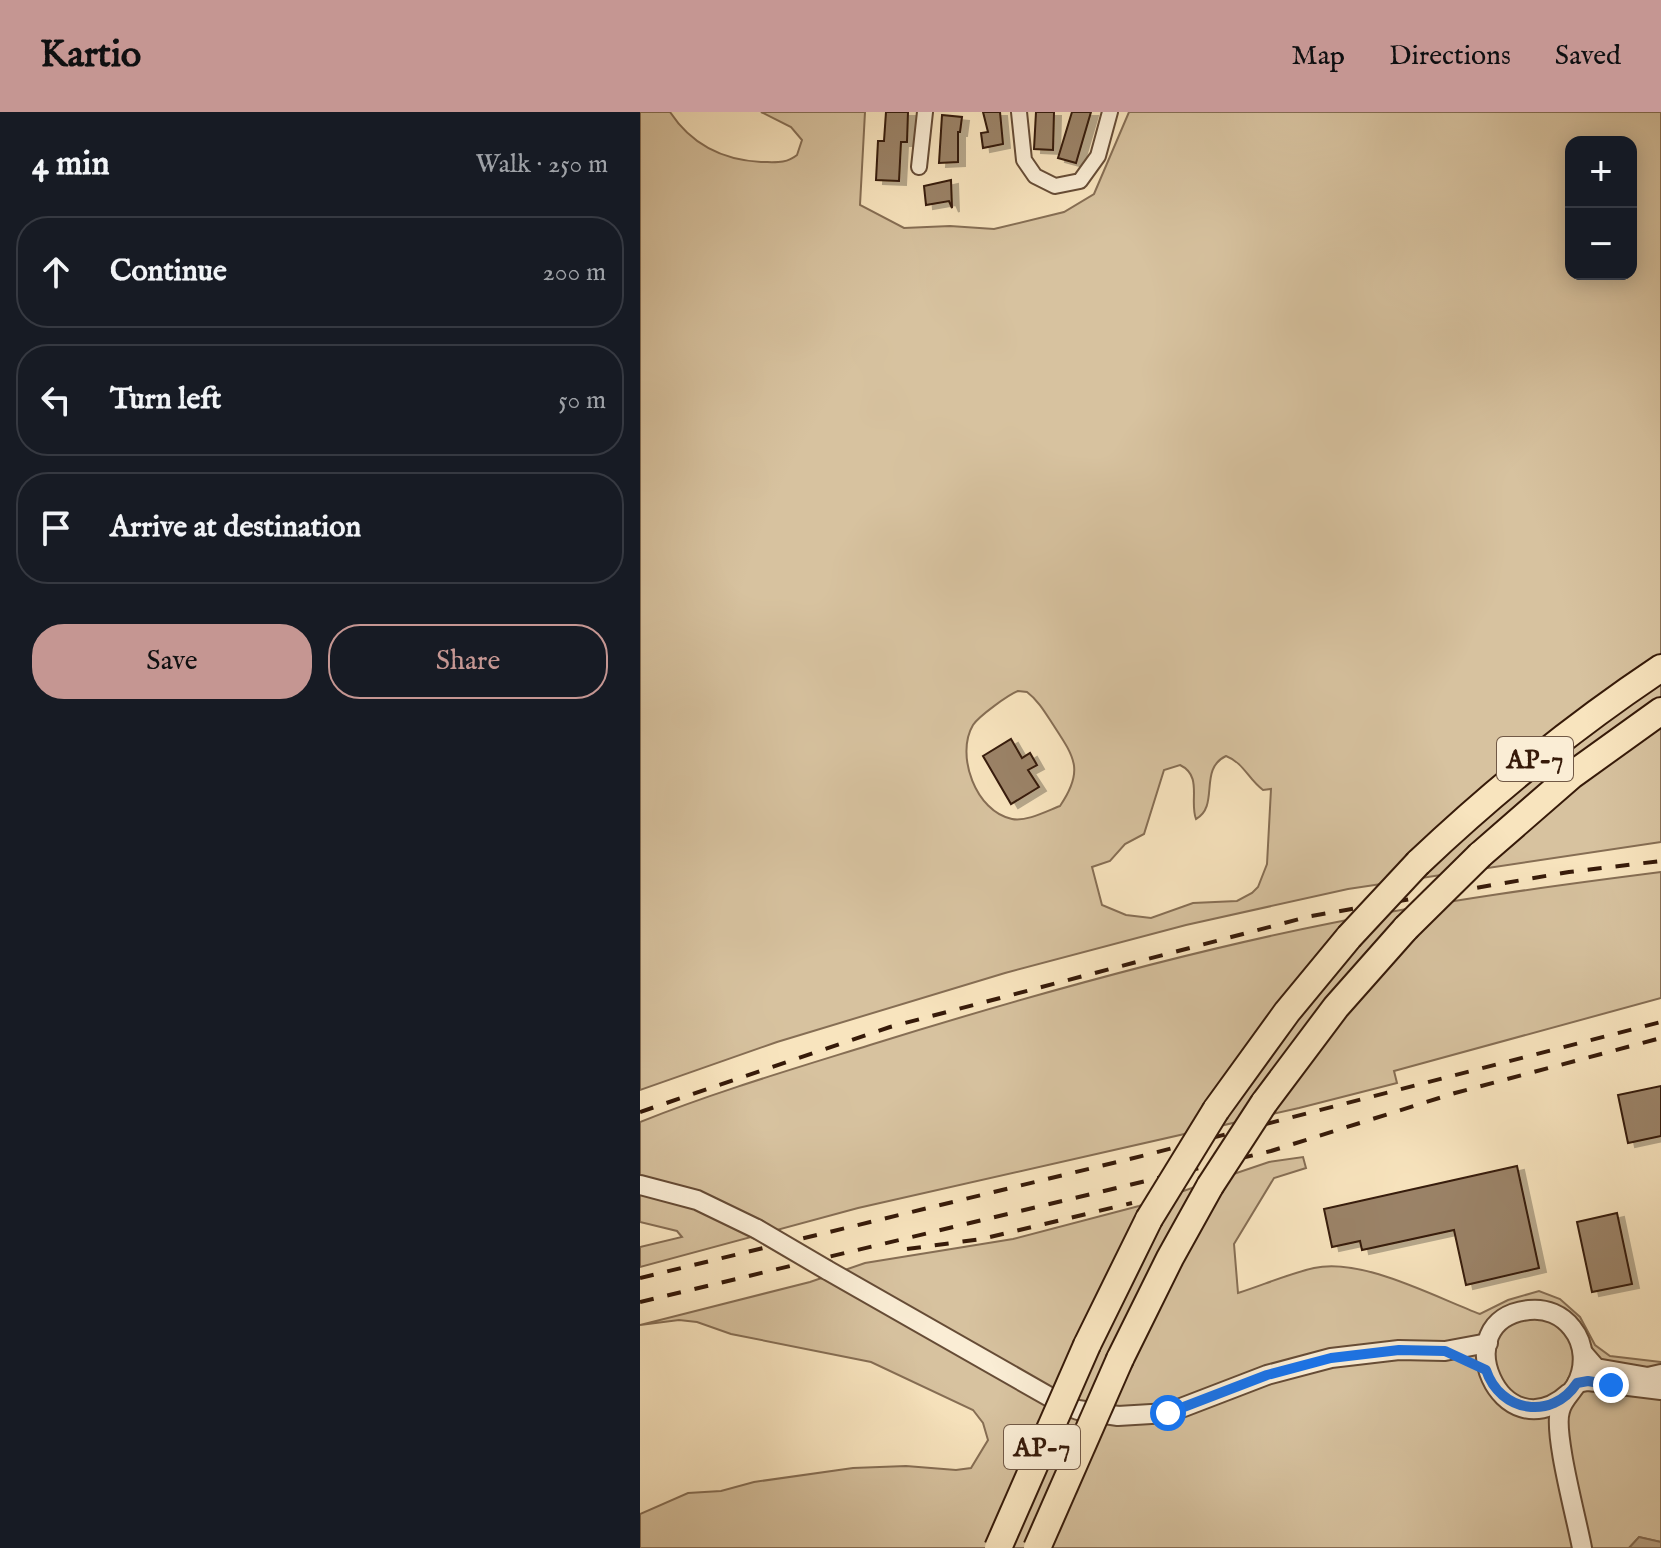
<!DOCTYPE html>
<html lang="en">
<head>
<meta charset="utf-8">
<style>
	body { margin:0; font-family:"IM FELL English",serif; background:#242831; color:#f1f3f6 }
	.controls { position:absolute; right:24px; top:24px; display:grid; overflow:hidden; border-radius:16px; box-shadow:0 4px 20px #0003 }
	.controls button { width:72px; height:72px; display:grid; place-items:center; padding:0; border:0; border-bottom:2px solid #363941; background:#171b24; color:#f1f3f6; font:40px sans-serif }
	.stop { position:absolute; width:24px; height:24px; margin:-18px; border:6px solid #1a73e8; border-radius:50%; background:#fff }
	.stop.end { background:#1a73e8; border-color:#fff; box-shadow:0 2px 8px #0008 }
	.list { margin:0; padding:0; list-style:none }
	h2 { display:flex; justify-content:space-between; align-items:center; height:104px; margin:0; padding:0 32px; font-size:34px }
	h2 small { font-size:26px; font-weight:400; color:#9ea1a6 }
	.list li { display:grid; grid-template-columns:52px 1fr auto; gap:24px; align-items:center; box-sizing:border-box; height:112px; margin:0 16px 16px; padding:0 16px; border:2px solid #363941; border-radius:32px }
	.list b { display:block; font-size:30px; white-space:nowrap }
	.list em { font-size:26px; font-style:normal; color:#9ea1a6 }
	.actions { display:flex; gap:16px; padding:24px 32px }
	.actions a { flex:1; padding:18px 0; border:2px solid #c59692; border-radius:32px; text-align:center; font-size:28px; color:#c59692 }
	.actions .main { background:#c59692; color:#111 }
	.icon { flex:none; width:44px; height:44px; fill:none; stroke:currentColor; stroke-width:2; stroke-linecap:round; stroke-linejoin:round }
	.map { position:relative; flex:none; width:1021px; height:1436px; overflow:hidden }
	header { display:flex; align-items:center; gap:48px; box-sizing:border-box; height:112px; padding:0 40px; background:#c59692; color:#111 }
	header strong { font-size:38px }
	nav { display:flex; gap:44px; margin-inline-start:auto; font-size:28px }
	main { display:flex }
	aside { flex:1; background:#171b24 }
	.map>svg:first-child { display:block }
	.green { fill:#d7c29f; stroke:#866e54; stroke-width:2; fill-rule:evenodd }
	.water { fill:#b69f80; stroke:#836a50; stroke-width:2 }
	.building { fill:#9b8367; stroke:#361a09; stroke-width:2; filter:url(#shadow) }
	.lines { fill:none; stroke-linecap:round; stroke-linejoin:round }
	.minor-casing { stroke:#664c36; stroke-width:18 }
	.tertiary-casing { stroke:#664c36; stroke-width:22 }
	.motorway-casing { stroke:#361a09; stroke-width:30 }
	.minor { stroke:#faedd5; stroke-width:14 }
	.tertiary { stroke:#faedd5; stroke-width:18 }
	.motorway { stroke:#f8e4be; stroke-width:26 }
	.rail { stroke:#361a09; stroke-width:4; stroke-dasharray:14 14; stroke-linecap:butt }
	.tertiary-bridge-casing { stroke:#664c36; stroke-width:22; stroke-linecap:butt }
	.motorway-bridge-casing { stroke:#361a09; stroke-width:30; stroke-linecap:butt }
	.tertiary-bridge { stroke:#faedd5; stroke-width:18 }
	.motorway-bridge { stroke:#f8e4be; stroke-width:26 }
	.route { stroke:#1a73e8; stroke-width:10 }
	.labels { text-anchor:middle; stroke-width:8; stroke-linejoin:round; paint-order:stroke }
	.shield { fill:#faedd5; stroke:#715946; stroke-width:2 }
	.shield-label { font-size:26px; font-weight:bold; fill:#361a09 }
</style>
</head>
<body>
<header>
<strong>Kartio</strong>
<nav><a>Map</a><a>Directions</a><a>Saved</a></nav>
</header>
<main>
<aside>
<h2>4 min<small>Walk · 250 m</small></h2>
<ul class="list">
<li><svg class="icon" aria-label="ahead" viewBox="0 0 24 24"><path d="M12 20V5M6 11l6-6 6 6"/></svg><div><b>Continue</b></div><em>200 m</em></li>
<li><svg class="icon" aria-label="left" viewBox="0 0 24 24"><path d="M17 20v-9H6M10 6l-5 5 5 5"/></svg><div><b>Turn left</b></div><em>50 m</em></li>
<li><svg class="icon" aria-label="arrive" viewBox="0 0 24 24"><path d="M6 21V4h12l-3 4 3 4H6"/></svg><div><b>Arrive at destination</b></div></li>
</ul>
<div class="actions"><a class="main">Save</a><a>Share</a></div>
</aside>
<div class="map">
<svg width="1021" height="1436" viewBox="0 0 1021 1436">
	<defs>
		<filter id="shadow"><feDropShadow dx="7" dy="4" stdDeviation="0" flood-color="#0004"/></filter>
	</defs>
	<rect width="100%" height="100%" fill="#f8e4be"/>
	<filter id="stains"><feTurbulence type="fractalNoise" baseFrequency=".0025" numOctaves="4"/><feColorMatrix values="0 0 0 0 .2 0 0 0 0 .09 0 0 0 0 .02 0 0 0 .5 -.17"/></filter>
	<radialGradient id="worn" r=".72"><stop offset=".6" stop-color="#630" stop-opacity="0"/><stop offset="1" stop-color="#630" stop-opacity=".3"/></radialGradient>
	<g class="green">
		<path d="M0,0h30c21,32 53,48 91,50 14,0 25,2 36,-7l5,-15 -11,-13 -30,-15h104l-5,93 44,23 46,-2 44,3 70,-17 30,-18 35,-82h532v730l-313,47 -162,36 -181,48 -228,69 -137,48zM931,30h60v132h-60zM378,579l9,1c12,9 19,22 27,34 21,32 30,45 6,80 -13,5 -34,16 -48,13 -36,-7 -57,-64 -39,-94 6,-9 35,-30 45,-34zM586,644c18,7 22,23 37,34l8,-1 -4,75 -9,23 -6,6 -15,8 -44,2 -42,15 -25,-3 -24,-10 -10,-38 18,-6 15,-17 19,-10 20,-64 16,-5c23,11 9,36 16,54 24,-13 2,-50 30,-63z"/>
		<path d="M1021,760v126l-267,73 3,12 -98,25 -441,100 -218,59v-20l42,-10 -5,-6 -37,-9v-100c75,-30 153,-53 230,-77 151,-47 306,-91 462,-122 109,-22 219,-37 329,-51z"/>
		<path d="M663,1045l3,11 -32,10 -40,66 4,49c25,-8 50,-19 76,-25 47,-11 121,29 166,46l28,-14 31,-9 21,8 20,18 15,28 15,11 51,6v180l-22,-5 -10,11h-989v-34l48,-21 33,-2 33,-9 99,-14 53,-2 50,4 15,-2 17,-28 -5,-17 -10,-13 -102,-48 -140,-28 -34,-12 -18,-2 -39,5 170,-43 55,-19 148,-24 126,-33 130,-44z"/>
	</g>
	<path class="water" d="M999,1425l22,5v6h-32z"/>
	<g class="building">
		<path d="M246,0h22l-1,30h-6l-2,39 -23,-1 2,-39h6z"/>
		<path d="M343,0h17l3,32 -20,4 -2,-15 7,-1z"/>
		<path d="M396,0h18l-1,38 -19,-1z"/>
		<path d="M432,0h19l-15,51 -18,-5z"/>
		<path d="M302,3l20,2 -2,15h-2v30l-19,1z"/>
		<path d="M311,68l1,28 -3,-7 -23,4 -2,-19z"/>
		<path d="M371,627l11,19 8,-5 7,12 -9,5 11,17 -28,17 -28,-48z"/>
		<path d="M1021,974v50l-33,7 -10,-48z"/>
		<path d="M877,1054l22,102 -73,17 -12,-55 -92,20 -2,-9 -28,6 -8,-38z"/>
		<path d="M977,1101l15,71 -40,8 -15,-70z"/>
	</g>
	<g class="lines">
		<defs>
			<g id="minor">
				<path d="M379,0l5,48 11,16 20,10 25,-5 18,-25 12,-44"/>
				<path d="M279,55l6,-55"/>
			</g>
			<g id="tertiary">
				<path d="M0,1073l57,15 60,29"/>
				<path d="M187,1158l235,134 16,6 40,6 50,-3 99,-38 64,-17 68,-8 46,1 43,-8"/>
				<path d="M943,1241l13,15 52,9 13,-3"/>
				<path d="M937,1271l11,-2 73,9"/>
				<path d="M929,1281c-68,62 -126,-74 -40,-83 17,-2 33,5 43,18 13,16 14,39 4,57 -5,8 -14,16 -16,26 -7,22 17,109 22,137"/>
			</g>
			<g id="motorway">
				<path d="M840,743l92,-80 89,-64"/>
				<path d="M778,751c76,-72 156,-137 243,-195"/>
				<path d="M624,991l72,-96 70,-79"/>
				<path d="M576,998l71,-98 62,-75"/>
				<path d="M447,1233l62,-126"/>
				<path d="M480,1247l50,-101 40,-72"/>
			</g>
		</defs>
		<use href="#minor" class="minor-casing"/>
		<use href="#tertiary" class="tertiary-casing"/>
		<use href="#motorway" class="motorway-casing"/>
		<use href="#minor" class="minor"/>
		<use href="#tertiary" class="tertiary"/>
		<use href="#motorway" class="motorway"/>
		<g class="rail">
			<path d="M0,1000l250,-85 421,-111 258,-44 92,-11"/>
			<path d="M267,1137l75,-10 150,-36"/>
			<path d="M0,1166l506,-123 515,-133"/>
			<path d="M0,1190l631,-151 184,-58 206,-55"/>
		</g>
		<defs>
			<path id="tertiary-bridge" d="M117,1117l70,41"/>
			<g id="motorway-bridge">
				<path d="M766,816l74,-73"/>
				<path d="M709,825l69,-74"/>
				<path d="M570,1074l54,-83"/>
				<path d="M509,1107l67,-109"/>
				<path d="M358,1436l89,-203"/>
				<path d="M397,1436l83,-189"/>
			</g>
		</defs>
		<use href="#tertiary-bridge" class="tertiary-bridge-casing"/>
		<use href="#motorway-bridge" class="motorway-bridge-casing"/>
		<use href="#tertiary-bridge" class="tertiary-bridge"/>
		<use href="#motorway-bridge" class="motorway-bridge"/>
	</g>
	<g class="lines">
		<path class="route" d="M528,1301l99,-38 64,-17 68,-8 46,1 41,19c14,42 66,51 91,13l11,-2 23,4"/>
	</g>
	<g class="labels">
		<g class="shield">
			<rect x="857" y="625" width="76" height="44" rx="6"/>
			<rect x="364" y="1313" width="76" height="44" rx="6"/>
		</g>
		<g class="shield-label">
			<text x="895" y="656">AP-7</text>
			<text x="402" y="1344">AP-7</text>
		</g>
	</g>
	<rect width="100%" height="100%" filter="url(#stains)"/>
	<rect width="100%" height="100%" fill="url(#worn)"/>
</svg>
<div class="controls">
<button>+</button>
<button>−</button>
</div>
<div class="stop" style="left:528px;top:1301px"></div>
<div class="stop end" style="left:971px;top:1273px"></div>
</div>
</main>
</body>
</html>
